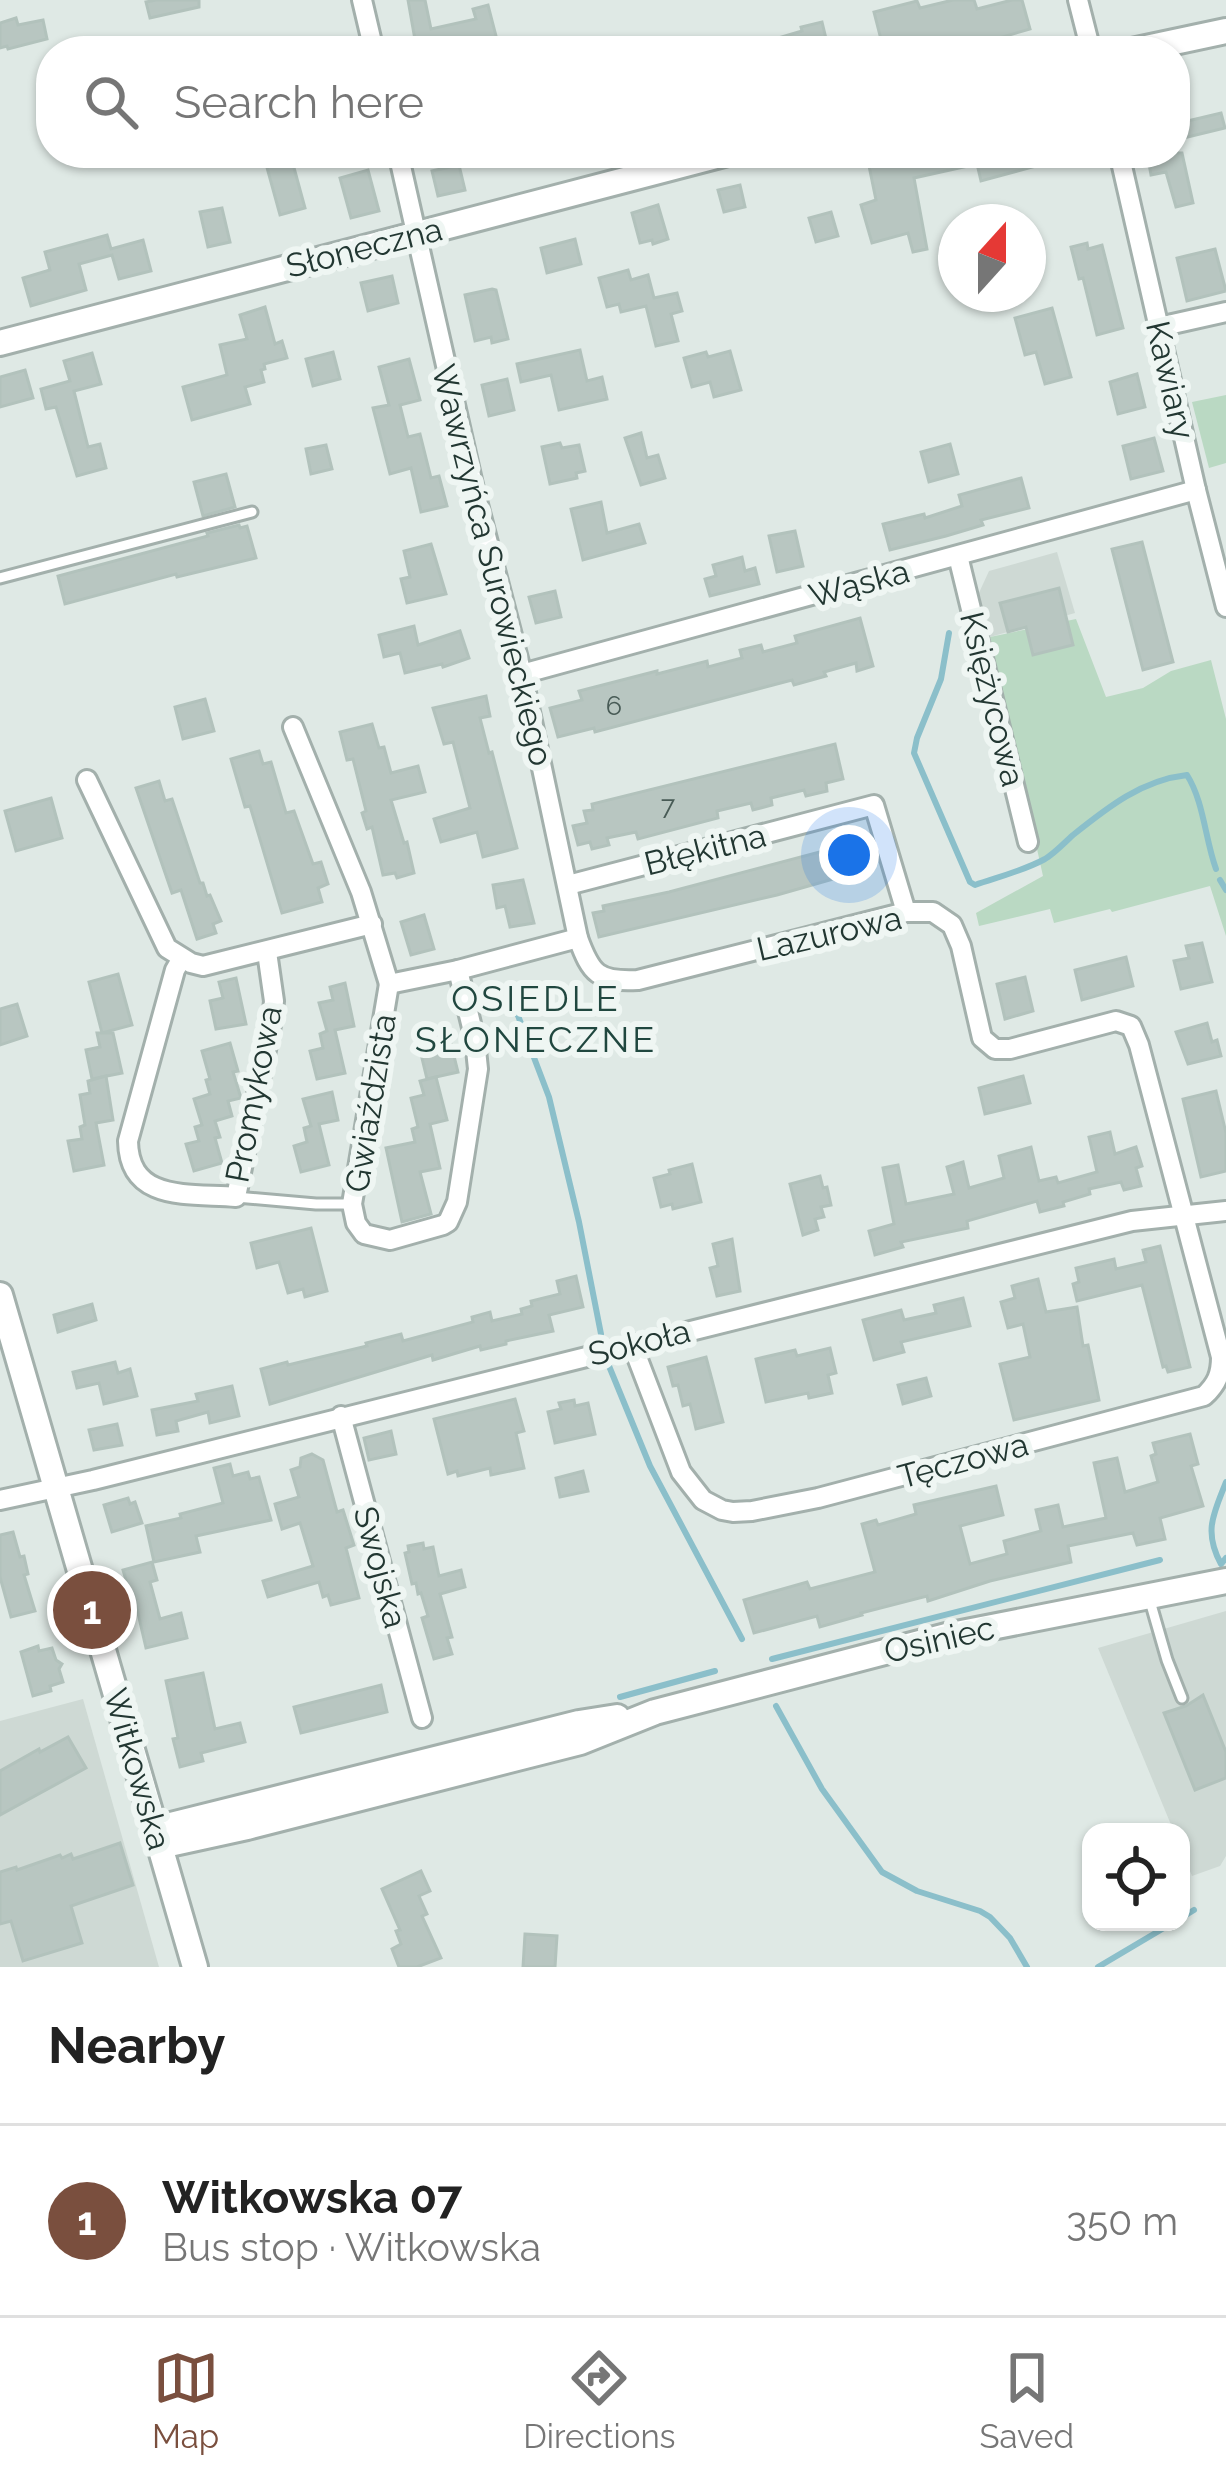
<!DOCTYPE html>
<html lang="en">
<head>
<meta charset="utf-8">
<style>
	body { margin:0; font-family:Raleway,sans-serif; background:#f2f2f2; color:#222 }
	.controls { position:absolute; right:36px; bottom:36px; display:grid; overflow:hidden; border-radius:24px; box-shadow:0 3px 9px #0004 }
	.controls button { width:108px; height:108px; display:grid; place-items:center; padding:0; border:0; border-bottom:3px solid #e0e0e0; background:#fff; color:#222; font:60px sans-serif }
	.compass { position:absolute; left:938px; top:204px; width:108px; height:108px; border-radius:50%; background:#fff; box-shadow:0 3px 9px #0004; rotate:21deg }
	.you { position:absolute; left:849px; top:855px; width:42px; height:42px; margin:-30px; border:9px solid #fff; border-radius:50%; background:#1a73e8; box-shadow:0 0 0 18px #1a73e833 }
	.badge { display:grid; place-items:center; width:78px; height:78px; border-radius:50%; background:#7a4f3e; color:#fff; font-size:39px; font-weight:700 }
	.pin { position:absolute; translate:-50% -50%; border:6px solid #fff; box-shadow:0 3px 12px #0006 }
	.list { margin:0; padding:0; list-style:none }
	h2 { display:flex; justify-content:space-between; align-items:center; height:156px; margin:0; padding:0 48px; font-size:51px }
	h2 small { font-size:39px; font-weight:400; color:#767676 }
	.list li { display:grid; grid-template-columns:78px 1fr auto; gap:36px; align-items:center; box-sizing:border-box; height:192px; padding:0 48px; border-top:3px solid #e0e0e0 }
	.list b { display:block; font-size:45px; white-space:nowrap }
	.list p { margin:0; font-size:39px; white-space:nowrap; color:#767676 }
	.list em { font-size:39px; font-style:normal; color:#767676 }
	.icon { flex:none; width:66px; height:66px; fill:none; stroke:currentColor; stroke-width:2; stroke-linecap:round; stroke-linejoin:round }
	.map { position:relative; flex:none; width:1226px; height:1967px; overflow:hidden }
	.search { position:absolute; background:#fff; box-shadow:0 3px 9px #0004; left:36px; right:36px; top:36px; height:132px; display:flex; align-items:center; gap:30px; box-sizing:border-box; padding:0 42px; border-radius:48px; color:#767676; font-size:45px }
	.sheet { height:348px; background:#fff }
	nav { display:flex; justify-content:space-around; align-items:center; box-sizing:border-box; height:168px; border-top:3px solid #e0e0e0; background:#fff; font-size:33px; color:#767676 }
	nav a { display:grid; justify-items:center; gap:6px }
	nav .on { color:#7a4f3e }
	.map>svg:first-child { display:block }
	.built { fill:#ced9d4 }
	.green { fill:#bad9c3 }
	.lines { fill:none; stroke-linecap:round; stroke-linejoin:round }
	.stream { stroke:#8bbfca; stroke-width:6 }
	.building { fill:#b8c6c1; stroke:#b2c2bc; stroke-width:3 }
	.service-casing { stroke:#a3b0ac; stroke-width:15 }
	.minor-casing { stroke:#a3b0ac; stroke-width:24 }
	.tertiary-casing { stroke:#a3b0ac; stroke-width:30 }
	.service { stroke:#fff; stroke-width:9 }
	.minor { stroke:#fff; stroke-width:18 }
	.tertiary { stroke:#fff; stroke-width:24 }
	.labels { text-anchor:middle; stroke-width:12; stroke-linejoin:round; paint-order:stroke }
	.number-label { font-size:27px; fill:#485b56 }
	.street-label { font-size:33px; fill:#223732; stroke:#eff6f3 }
	.neighbourhood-label { font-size:36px; letter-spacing:3px; fill:#20473f; stroke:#eff6f3 }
</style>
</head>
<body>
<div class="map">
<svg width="1226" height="1967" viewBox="0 0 1226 1967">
	<rect width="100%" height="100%" fill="#dfe9e5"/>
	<g class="built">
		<path d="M1057,552l18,61 -85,24 -12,-42 11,-24z"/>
		<path d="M1226,1611v245l-6,10 -28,10 -11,-27v-17h-7l-76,-184z"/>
		<path d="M83,1699l76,268h-159v-246z"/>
	</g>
	<g class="green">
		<path d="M1226,395v68l-17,5 -17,-66z"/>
		<path d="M1076,619l30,78 37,-9 28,-17 40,-11 15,59v217l-16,-50 -98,26 -2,-3 -56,14 -4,-14 -71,17 -3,-13 67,-37 -53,-239z"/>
	</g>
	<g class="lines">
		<g class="stream">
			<path d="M949,633l-8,46 -24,59 -3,15 56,129 5,3c23,-8 48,-14 70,-26 10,-6 19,-16 28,-24 35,-28 69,-55 114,-60 17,27 18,64 29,94"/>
			<path d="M1220,880l6,10"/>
			<path d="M509,992l40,105 30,125 22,112"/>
			<path d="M609,1366l41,100 92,173"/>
			<path d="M1226,1482c-12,31 -23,49 -5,82l5,-6"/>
			<path d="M772,1659l388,-99"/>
			<path d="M620,1697l95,-26"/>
			<path d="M776,1706l46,83 60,83 35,19 63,20 10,6 20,21 17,29"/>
			<path d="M1181,1918l13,-8"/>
			<path d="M1098,1967l76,-45"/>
		</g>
	</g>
	<g class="building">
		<path d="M156,0h43v7l-49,11 -4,-16z"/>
		<path d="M408,0h17l6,29 45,-10 -3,-10 15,-4 9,35 -45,11h-35z"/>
		<path d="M953,0h21l3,9 35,-9h10l8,29 -45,13 2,9h-56l-2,-6 -24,6h-21l-10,-39 43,-11 3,7z"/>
		<path d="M16,18l2,7 25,-5 4,19 -39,10 -1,-3 -7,2v-25z"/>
		<path d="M822,22l7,29h-48l-3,-13 24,-7 -1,-4z"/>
		<path d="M1221,113l4,15 -50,12v-16z"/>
		<path d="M263,153h27l15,55 -25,7z"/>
		<path d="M913,153h152v5l-84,23 -4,-17 -63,14 13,71 -14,3 -5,-19 -36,10 -11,-38 15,-5 -8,-39z"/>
		<path d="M1147,153h35l11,50 -17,4 -10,-35 -15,3z"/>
		<path d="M459,165l6,25 -27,6 -6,-25z"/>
		<path d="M368,170l11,41 -28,7 -11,-40z"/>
		<path d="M740,185l5,22 -21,5 -6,-22z"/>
		<path d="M658,205l10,34 -15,5 -1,-4 -12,3 -8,-30z"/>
		<path d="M222,208l8,34 -22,5 -8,-35z"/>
		<path d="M831,212l7,24 -22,6 -7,-24z"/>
		<path d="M107,235l4,14 32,-9 8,31 -32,8 -7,-24 -33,9 7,26 -55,16 -8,-28 27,-8 -5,-18z"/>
		<path d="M575,239l6,25 -34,9 -6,-25z"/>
		<path d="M1087,243l1,6 14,-4 21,83 -26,7 -14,-57 -4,1 -8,-32z"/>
		<path d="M1215,249l11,42 -39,10 -10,-43z"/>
		<path d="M628,270l3,10 17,-5 6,23 23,-5 5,18 -11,3 7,27 -22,5 -10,-40 -25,6 -2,-8 -12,3 -8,-29z"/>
		<path d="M392,276l6,27 -30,8 -7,-28z"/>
		<path d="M492,289l4,1 12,49 -16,4 -1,-6 -16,4 -10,-46z"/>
		<path d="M265,307l10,37 7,-3 5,17 -23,6 1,5 -4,1 3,12 -19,5 5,17 -58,16 -9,-33 44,-12 -7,-30 27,-6 -7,-24z"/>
		<path d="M1052,308l19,69 -26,7 -9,-32 -11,3 -10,-37z"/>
		<path d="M580,350l7,31 15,-4 5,22 -48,11 -8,-35 -30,7 -4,-18z"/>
		<path d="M730,351l11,39 -27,7 -4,-15 -18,5 -8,-29 22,-6 2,5z"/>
		<path d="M333,352l7,27 -27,7 -7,-27z"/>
		<path d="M92,353l9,31 -27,7 14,56 12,-3 6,24 -29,8 -21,-69 -10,2 -5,-20 29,-8 -6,-20z"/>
		<path d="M409,359l11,41 -20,5 8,32 12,-3 11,44 8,-2 8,30 -26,6 -10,-44 -21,6 -17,-66 16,-3 -10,-38z"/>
		<path d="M25,370l8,28 -33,9v-30z"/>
		<path d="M1137,374l8,33 -27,7 -8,-32z"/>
		<path d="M507,379l7,31 -25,6 -7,-31z"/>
		<path d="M641,433l6,25 11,-3 7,23 -24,7 -16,-47z"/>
		<path d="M1154,438l9,33 -32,8 -8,-33z"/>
		<path d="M560,443l2,5 17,-3 6,26 -9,2 1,5 -27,6 -8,-37z"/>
		<path d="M950,444l8,30 -29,8 -8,-30z"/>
		<path d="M326,445l6,24 -21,5 -5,-25z"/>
		<path d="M226,474l9,33 -32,9 -9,-34z"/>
		<path d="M1021,478l8,30 -48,12 2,5 -37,11 -56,14 -7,-26 41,-10 1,4 37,-12 -3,-11z"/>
		<path d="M601,502l6,31 32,-9 6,19 -62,17 -12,-51z"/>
		<path d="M239,525l1,3 7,-2 9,32 -79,19 -1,-3 -111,30 -7,-28 150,-40 -1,-3z"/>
		<path d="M795,531l8,35 -26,6 -8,-36z"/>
		<path d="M1142,542l31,120 -30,8 -31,-121z"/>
		<path d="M431,544l15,50 -39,9 -6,-24 9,-2 -6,-26z"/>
		<path d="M742,557l3,14 10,-3 4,16 -49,12 -5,-17 11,-3 -3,-11z"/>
		<path d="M1059,588l14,57 -40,10 -7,-28 -18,5 -8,-29z"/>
		<path d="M555,591l6,26 -25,6 -7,-26z"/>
		<path d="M860,618l13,48 -16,5 -1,-8 -32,9 2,4 -32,9 -2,-5 -197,52 -1,-4 -36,9 -8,-29 32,-8 -3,-9 78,-20v3l50,-13 1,6 34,-9 -2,-8 21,-5 2,7 34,-9 -2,-7z"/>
		<path d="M414,626l4,19 42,-14 9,27 -26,9 -1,-3 -37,9 -5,-20 -16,4 -5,-22z"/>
		<path d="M486,696l4,20 -10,2 9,35 3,-1 25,96 -34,9 -6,-25 -36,10 -7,-23 36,-11 -17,-66 -9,2 -11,-36z"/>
		<path d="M205,699l9,32 -31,8 -8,-32z"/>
		<path d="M372,724l7,24 5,-1 7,26 27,-7 7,26 -34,8 13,43 3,-1 7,31 -17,5 -2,-5 -12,2 -11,-48 -5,2 -5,-16 4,-2 -13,-52 -6,1 -7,-28z"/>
		<path d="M835,744l8,35 -17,4 1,8 -21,5 -2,-6 -33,8 1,7 -19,5 -2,-7 -34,8 1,7 -80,21 -2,-7 -29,6 2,7 -17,4 -2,-7 -12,3 -5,-19 14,-3 -3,-12 9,-1 -1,-6z"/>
		<path d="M259,751l4,13 8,-2 15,51 8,-2 19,53 8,-2 7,22 -10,4 4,14 -40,11 -32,-107 -5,1 -14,-48z"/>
		<path d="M159,781l6,20 7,-2 28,84h3l4,13 3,-1 11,26 -8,3 3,9 -19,6 -16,-49 -9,3 -36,-105z"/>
		<path d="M51,798l11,40 -46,13 -11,-40z"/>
		<path d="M857,842l8,28 -88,25 -178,42 -6,-24 11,-2 -1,-5 66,-14z"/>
		<path d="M523,880l11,43 -24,4 -5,-21 -8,2 -4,-23z"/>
		<path d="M424,915l10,34 -23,6 -10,-33z"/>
		<path d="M1202,943l10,39 -31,7 -7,-28 15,-3 -3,-12z"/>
		<path d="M1126,957l7,29 -51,14 -7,-30z"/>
		<path d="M118,974l14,51 -30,8 -13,-51z"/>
		<path d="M1025,977l8,34 -28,8 -8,-35z"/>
		<path d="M236,978l10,46 -30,5 -6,-28 13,-3 -4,-16z"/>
		<path d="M345,983l9,43 -19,4 10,43 -28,6 -7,-28 13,-3 -3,-14 7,-3 -8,-28 14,-3 -3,-13z"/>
		<path d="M17,1004l10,32 -27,9v-36z"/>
		<path d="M1207,1023l5,19 5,-2 4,16 -33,8 -12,-32z"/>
		<path d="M447,1028l11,44 -31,7 -6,-25 12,-3 -5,-19z"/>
		<path d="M97,1033h16l9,40 -30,6 -6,-29 14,-3z"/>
		<path d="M230,1043l8,28 -5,1 8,26 -13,3 4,15 -17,5 5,16 -5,1 7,25 -28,8 -8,-27 13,-3 -4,-14 7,-2 -8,-26 16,-5 -4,-14 4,-1 -8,-28z"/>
		<path d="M106,1076l7,44 -17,3 8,42 -30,6 -6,-30 14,-2 -2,-12 5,-2 -5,-30 10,-2 -2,-12z"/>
		<path d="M1023,1076l7,27 -45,11 -6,-26z"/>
		<path d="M436,1077l11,43 -17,4 10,44 -20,4 11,42 -29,8 -16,-74 29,-6 -3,-13 6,-2 -7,-29 13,-3 -4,-14z"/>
		<path d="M1216,1091l10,42v38l-25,6 -18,-78z"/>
		<path d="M332,1092l6,28 -19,4 10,41 -28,7 -7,-26 13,-4 -3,-14 7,-2 -8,-27z"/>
		<path d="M1110,1132l5,22 21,-7 6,19 -6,2 5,18 -17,4 -3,-8 -32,7 1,5 -27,8 1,4 -24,6 -3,-11 -70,20 1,7 -67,14 2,5 -28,8 -6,-24 25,-7 -11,-56 15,-3 8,39 48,-10 -7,-27 16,-5 6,26 35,-10 -5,-22 32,-9 8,34 17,-4 2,6 39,-11 -8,-35z"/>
		<path d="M692,1164l9,38 -28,7 -1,-5 -11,3 -7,-29 16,-4 -1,-4z"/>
		<path d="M820,1176l3,12 4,-1 4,18 -10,2 3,10 -9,2 3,11 -15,5 -13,-51z"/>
		<path d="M311,1228l16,63 -22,6 -2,-8 -15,4 -9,-31 -22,6 -6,-25z"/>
		<path d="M732,1239l8,52 -23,5 -7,-28 8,-2 -5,-22z"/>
		<path d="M1160,1246l30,121 -22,5 -2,-6 -3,1 -21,-82 -65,16 -4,-17 6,-2 -3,-14 38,-9 2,10 30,-7 -3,-12z"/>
		<path d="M576,1276l7,31 -34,8 4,16 -47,10v3l-25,6 -1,-4 -47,14 -1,-5 -162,49 -9,-35 26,-7 1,3 79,-19 -1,-3 35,-9 2,7 70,-19 -1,-5 18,-5 2,9 30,-7 -1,-5 11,-3 -1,-5 29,-7 -3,-13z"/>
		<path d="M1038,1279l8,33 31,-5 6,39 5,-1 11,55 -85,20 -14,-56 30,-7 -7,-33 -15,4 -7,-26 14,-4 -3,-12z"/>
		<path d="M963,1298l7,28 -69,16 3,10 -30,8 -11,-40 38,-10 3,10 32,-7 -2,-8z"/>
		<path d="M92,1304l4,16 -38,12 -4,-17z"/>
		<path d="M830,1348l6,25 -8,2 4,18 -23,5 -1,-5 -42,9 -10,-43 39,-9 2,6z"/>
		<path d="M706,1357l17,65 -27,7 -6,-25 -7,2 -5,-21 -5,1 -5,-19z"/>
		<path d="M115,1362l3,11 12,-4 7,27 -33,8 -5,-21 -22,5 -4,-16z"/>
		<path d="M926,1378l5,18 -28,8 -5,-19z"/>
		<path d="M232,1386l7,30 -29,7 -2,-11 -32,9 2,10 -21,4 -5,-25 46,-9 -2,-7z"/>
		<path d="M515,1399l9,32 -8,2 8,35 -33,7 -1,-7 -32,8 -1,-5 -9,3 -14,-55z"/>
		<path d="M574,1400l1,6 13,-3 7,31 -40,9 -7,-31 13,-3 -2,-6z"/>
		<path d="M117,1424l5,21 -28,5 -5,-20z"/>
		<path d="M391,1431l5,23 -27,6 -5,-22z"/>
		<path d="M1190,1434l8,30 -7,2 12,40 -43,12 5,21 -28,6 -4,-12 -65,13 3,16 -81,19 -62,20 -1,-5 -66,17 1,2 -42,12 -3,-11 -63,17 -10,-33 63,-18 3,7 65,-17 -13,-48 14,-4 2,5 38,-11 -2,-9 82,-19 7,29 -43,11 10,38 37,-10 -3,-13 37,-10 -5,-21 22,-5 5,22 43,-9 -12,-55 23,-5 8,34 33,-10 -7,-26 5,-2 -3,-11z"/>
		<path d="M312,1454l11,6 14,52 6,-2 11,35 -8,3 13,50 -28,7 -3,-10 -5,2 -4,-15 -51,15 -5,-16 50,-15 -13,-43 -18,6 -7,-25 24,-7 -8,-27 9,-3 1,-9z"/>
		<path d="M230,1464l3,12 15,-4 2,7 9,-2 12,43 -75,16 4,16 -46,10 -8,-36 35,-8 -1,-4 43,-11 -9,-35z"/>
		<path d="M583,1471l5,20 -28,6 -4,-19z"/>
		<path d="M128,1498l2,6 5,-2 7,21 -30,9 -8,-27z"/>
		<path d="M13,1532l7,25 4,-1 4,18 -4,1 11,36 -24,6 -11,-40v-42z"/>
		<path d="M423,1543l1,6 9,-2 6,29 22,-6 4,17 -25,7 12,43 -5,1 5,16 -18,5 -12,-41 6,-2 -7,-23 -3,1 -2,-11 -4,1 -7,-31 4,-1 -1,-6z"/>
		<path d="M152,1562l5,18 -7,2 10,37 21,-6 6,25 -41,10 -12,-52 -3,1 -8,-27z"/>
		<path d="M38,1646l1,5 13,-3 4,12 6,4 -3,5 4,13 -13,4 1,5 -18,5 -12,-44z"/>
		<path d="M203,1673l12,56 25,-6 5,19 -44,11 2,8 -23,6 -7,-28 5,-1 -12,-57z"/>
		<path d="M381,1685l6,27 -86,21 -7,-26z"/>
		<path d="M1203,1695l23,57v26l-31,12 -31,-77 22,-7z"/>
		<path d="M68,1737l18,31 -86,47v-44l39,-22 1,3z"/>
		<path d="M120,1843l13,42 -62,21 11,37 -59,18 -12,-40 -11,3v-52l16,-5 1,3 43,-15 2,3 9,-4 2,5z"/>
		<path d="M421,1871l9,20 -11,5 8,18 -5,2 19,42 -24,9h-18l-7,-18 9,-5 -5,-13 4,-1 -18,-41z"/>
		<path d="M525,1934l32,2 -2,31h-32z"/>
	</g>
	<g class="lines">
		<defs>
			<g id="service">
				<path d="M0,578l252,-66"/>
				<path d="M236,1197l80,7h34"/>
				<path d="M1150,1601l17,59 15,38"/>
			</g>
			<g id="minor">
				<path d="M362,0l12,51"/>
				<path d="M1078,0l13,51"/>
				<path d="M398,153l76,336 48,185 56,264c13,36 20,44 60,42l268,-68h27l19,13 9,21 21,92 13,11h15l106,-28 15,5 8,19 82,312c0,17 -4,27 -17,39l-386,102 -66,13 -19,1 -11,-2 -19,-10 -22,-28 -49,-128"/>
				<path d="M1119,153l77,337 30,117"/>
				<path d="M1159,327l67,-15"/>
				<path d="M958,556l70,286"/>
				<path d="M522,674l674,-184"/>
				<path d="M293,727l68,165 28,92 69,-14 120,-32"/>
				<path d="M87,780l80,168 24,15 12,3 169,-42"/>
				<path d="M568,885l306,-80 32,107"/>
				<path d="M182,958l-7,12 -47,171c1,62 62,52 108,56l36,-177 2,-19 -7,-49"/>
				<path d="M389,984l-37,220 4,19 8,11 26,6 53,-15 5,-3 9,-20 21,-133 -3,-29 -17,-70"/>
				<path d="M341,1416l81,302"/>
				<path d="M0,1500l93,-20 1039,-259 94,-10"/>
			</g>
			<g id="tertiary">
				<path d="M1132,51l94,-20"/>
				<path d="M0,343l728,-190"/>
				<path d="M0,1295l195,672"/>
				<path d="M155,1829l424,-106 38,-6"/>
				<path d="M160,1846l87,-19 333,-85 75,-30 291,-76 280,-55"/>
			</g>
		</defs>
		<use href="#service" class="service-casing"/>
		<use href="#minor" class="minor-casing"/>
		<use href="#tertiary" class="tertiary-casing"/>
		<use href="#service" class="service"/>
		<use href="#minor" class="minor"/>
		<use href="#tertiary" class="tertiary"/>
	</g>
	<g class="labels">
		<g class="number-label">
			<text x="614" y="715">6</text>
			<text x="668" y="815">7</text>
		</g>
		<g class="street-label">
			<text transform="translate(364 247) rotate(-14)" y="12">Słoneczna</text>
			<text transform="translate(1171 380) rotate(77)" y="12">Kawiary</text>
			<text transform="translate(493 565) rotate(76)" y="12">Wawrzyńca Surowieckiego</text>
			<text transform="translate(859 583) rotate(-15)" y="12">Wąska</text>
			<text transform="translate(993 699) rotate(76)" y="12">Księżycowa</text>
			<text transform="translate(705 849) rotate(-14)" y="12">Błękitna</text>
			<text transform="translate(829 933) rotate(-13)" y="12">Lazurowa</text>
			<text transform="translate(253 1094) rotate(-79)" y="12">Promykowa</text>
			<text transform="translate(370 1103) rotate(-81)" y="12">Gwiaździsta</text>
			<text transform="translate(639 1342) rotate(-14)" y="12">Sokoła</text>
			<text transform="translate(963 1460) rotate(-15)" y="12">Tęczowa</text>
			<text transform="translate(381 1567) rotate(75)" y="12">Swojska</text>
			<text transform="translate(939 1639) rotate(-13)" y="12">Osiniec</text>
			<text transform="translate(138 1769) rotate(74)" y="12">Witkowska</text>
		</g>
		<g class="neighbourhood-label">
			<text x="536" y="1011">OSIEDLE<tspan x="536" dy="41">SŁONECZNE</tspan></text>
		</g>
	</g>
</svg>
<div class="controls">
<button><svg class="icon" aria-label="locate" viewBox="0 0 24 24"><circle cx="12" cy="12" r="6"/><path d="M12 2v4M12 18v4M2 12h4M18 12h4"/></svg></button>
</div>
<svg class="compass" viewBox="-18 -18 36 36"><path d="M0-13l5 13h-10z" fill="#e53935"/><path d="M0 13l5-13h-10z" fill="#767676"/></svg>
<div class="you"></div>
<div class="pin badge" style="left:92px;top:1610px">1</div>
<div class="search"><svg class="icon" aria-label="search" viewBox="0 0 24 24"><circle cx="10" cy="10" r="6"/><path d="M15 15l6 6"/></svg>Search here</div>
</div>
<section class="sheet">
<h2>Nearby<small></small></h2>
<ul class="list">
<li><span class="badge">1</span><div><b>Witkowska 07</b><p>Bus stop · Witkowska</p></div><em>350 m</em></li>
</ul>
</section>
<nav>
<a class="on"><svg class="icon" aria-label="map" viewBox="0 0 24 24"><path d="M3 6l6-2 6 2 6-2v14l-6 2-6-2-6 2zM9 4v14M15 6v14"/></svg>Map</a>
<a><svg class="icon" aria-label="directions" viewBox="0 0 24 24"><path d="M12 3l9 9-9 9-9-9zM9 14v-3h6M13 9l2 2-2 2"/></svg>Directions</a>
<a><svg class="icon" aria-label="saved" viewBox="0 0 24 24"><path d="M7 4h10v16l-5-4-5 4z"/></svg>Saved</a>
</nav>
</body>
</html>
